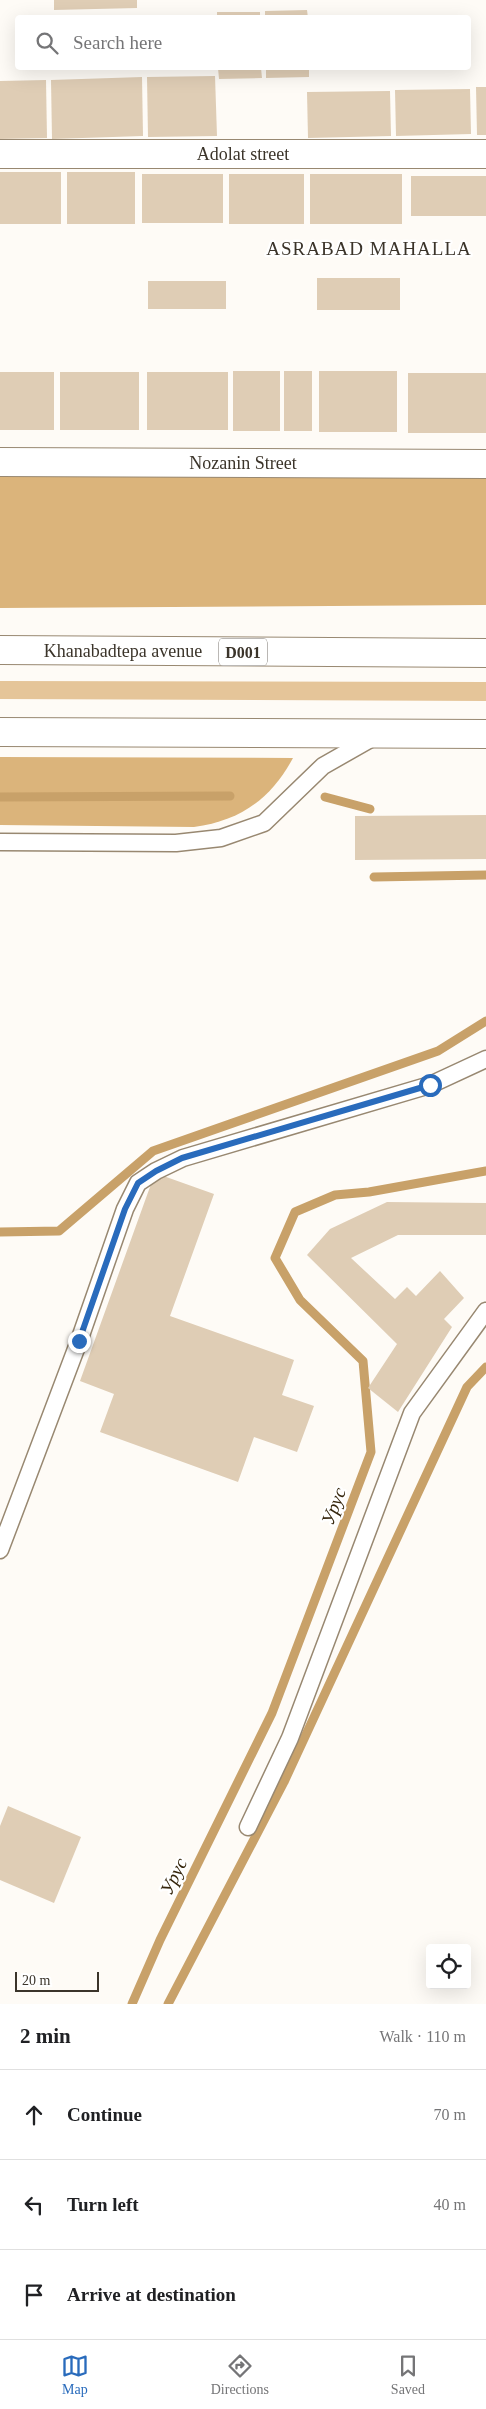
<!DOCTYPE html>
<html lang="en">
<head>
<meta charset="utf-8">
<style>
	body { margin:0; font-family:Georgia,serif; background:#f2f2f2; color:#202124 }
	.controls { position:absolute; right:15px; bottom:15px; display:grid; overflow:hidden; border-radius:5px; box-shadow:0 5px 20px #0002 }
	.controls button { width:45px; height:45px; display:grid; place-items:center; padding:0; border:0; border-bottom:1px solid #e0e0e0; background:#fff; color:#202124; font:25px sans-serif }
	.scale { position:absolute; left:15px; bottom:12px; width:84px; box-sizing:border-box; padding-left:5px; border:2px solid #3b342a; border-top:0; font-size:14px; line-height:18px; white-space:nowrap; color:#3b342a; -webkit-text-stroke:4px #fff; paint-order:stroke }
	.stop { position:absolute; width:15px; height:15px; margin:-11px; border:4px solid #296bbc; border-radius:50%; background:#fff }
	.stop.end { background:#296bbc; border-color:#fff; box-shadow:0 1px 5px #0008 }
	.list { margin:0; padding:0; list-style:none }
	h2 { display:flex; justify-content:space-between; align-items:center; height:65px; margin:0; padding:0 20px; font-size:21px }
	h2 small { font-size:16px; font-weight:400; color:#757577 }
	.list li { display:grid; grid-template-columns:32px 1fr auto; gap:15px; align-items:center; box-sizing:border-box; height:90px; padding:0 20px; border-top:1px solid #e0e0e0 }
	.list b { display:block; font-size:19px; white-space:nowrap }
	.list em { font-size:16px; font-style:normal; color:#757577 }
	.icon { flex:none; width:28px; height:28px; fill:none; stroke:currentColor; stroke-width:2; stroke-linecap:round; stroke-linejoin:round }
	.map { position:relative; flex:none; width:486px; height:2004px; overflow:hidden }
	.search { position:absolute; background:#fff; box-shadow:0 5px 20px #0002; left:15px; right:15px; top:15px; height:55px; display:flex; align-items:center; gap:12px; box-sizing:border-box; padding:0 18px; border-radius:5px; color:#757577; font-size:19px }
	.sheet { height:335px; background:#fff }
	nav { display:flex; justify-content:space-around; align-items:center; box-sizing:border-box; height:70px; border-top:1px solid #e0e0e0; background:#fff; font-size:14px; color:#757577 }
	nav a { display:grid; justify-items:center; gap:2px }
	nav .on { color:#296bbc }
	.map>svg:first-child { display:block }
	.green { fill:#e5c599 }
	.forest { fill:#dbb47b }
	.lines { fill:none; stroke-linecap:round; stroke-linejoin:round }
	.stream { stroke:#c8a169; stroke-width:9 }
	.building { fill:#dfcdb5 }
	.service-casing { stroke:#988871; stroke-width:19 }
	.minor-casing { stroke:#988871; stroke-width:30 }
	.trunk-casing { stroke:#988871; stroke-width:30 }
	.service { stroke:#fff; stroke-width:16 }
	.minor { stroke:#fff; stroke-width:28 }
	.trunk { stroke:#fff; stroke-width:28 }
	.route { stroke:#296bbc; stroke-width:6 }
	.labels { text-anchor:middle; stroke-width:4.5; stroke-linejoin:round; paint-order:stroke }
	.shield { fill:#fff; stroke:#76716a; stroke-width:1 }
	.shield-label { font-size:16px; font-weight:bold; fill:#3b342a }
	.street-label { font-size:18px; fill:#3b342a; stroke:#fff }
	.neighbourhood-label { font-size:19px; letter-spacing:1px; fill:#3b342a; stroke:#fff }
	.water-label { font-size:19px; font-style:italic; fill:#36260c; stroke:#fff }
</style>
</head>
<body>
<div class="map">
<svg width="486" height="2004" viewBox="0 0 486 2004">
	<rect width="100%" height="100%" fill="#fefbf6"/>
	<path class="green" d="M0,681l486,1v19l-486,-2z"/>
	<g class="forest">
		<path d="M0,476l486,2v127l-486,3z"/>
		<path d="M0,757l293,1c-22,41 -53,63 -99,69l-194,-2z"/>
	</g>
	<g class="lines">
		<g class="stream">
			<path d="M0,797l230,-1"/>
			<path d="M325,797l45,12"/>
			<path d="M374,877l112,-2"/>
			<path d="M0,1232l59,-1 94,-80 285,-100 48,-30"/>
			<path d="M132,2004l28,-64 112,-227 99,-261 -8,-91 -63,-61 -25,-42 20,-46 40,-17 34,-3 117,-21"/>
			<path d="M168,2004l116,-222 183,-395 19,-20"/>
		</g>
	</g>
	<g class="building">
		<path d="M54,0h83v8l-83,2z"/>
		<path d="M307,10l1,8h-43v-7z"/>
		<rect x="217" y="12" width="43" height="6"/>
		<path d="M218,68h43l1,10 -43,1z"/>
		<path d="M266,68h43v9l-43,1z"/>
		<path d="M215,76l2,60 -69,1 -1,-60z"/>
		<path d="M142,77l1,59 -91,3 -1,-59z"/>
		<path d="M46,80l1,58 -47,1v-58z"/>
		<path d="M476,87h10v48h-9z"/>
		<path d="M470,89l1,45 -75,2 -1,-46z"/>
		<path d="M390,91l1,45 -83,2 -1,-46z"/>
		<rect x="0" y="172" width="61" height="52"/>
		<rect x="67" y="172" width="68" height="52"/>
		<rect x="142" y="174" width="81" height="49"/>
		<rect x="229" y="174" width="75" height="50"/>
		<rect x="310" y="174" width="92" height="50"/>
		<rect x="411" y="176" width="75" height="40"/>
		<rect x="317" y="278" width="83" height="32"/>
		<rect x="148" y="281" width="78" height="28"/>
		<rect x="233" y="371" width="47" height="60"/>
		<rect x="284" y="371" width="28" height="60"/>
		<rect x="319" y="371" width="78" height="61"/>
		<rect x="0" y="372" width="54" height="58"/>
		<rect x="60" y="372" width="79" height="58"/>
		<rect x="147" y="372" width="81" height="58"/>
		<rect x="408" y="373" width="78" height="60"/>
		<path d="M486,815v44l-131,1v-44z"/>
		<path d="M155,1173l59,21 -44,122 124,44 -12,35 32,11 -17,46 -43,-15 -16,45 -138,-50 14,-38 -34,-13z"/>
		<path d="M387,1202l99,1v32h-88l-47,23 44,41 12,-12 9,9 24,-25 24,27 -20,21 8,8 -54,85 -30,-24 29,-44 -90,-89 23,-26z"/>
		<path d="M8,1806l73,31 -27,66 -54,-23v-54z"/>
	</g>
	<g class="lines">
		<defs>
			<g id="service">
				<path d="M0,842l176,1 45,-5 43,-15 59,-57 51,-29"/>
				<path d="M0,1550l79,-209 46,-132 13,-26 18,-12 27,-13 247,-73 56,-26"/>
				<path d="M248,1827l42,-89 122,-325 74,-102"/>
			</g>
			<g id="minor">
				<path d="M0,154h486"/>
				<path d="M0,462l486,2"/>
			</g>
			<g id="trunk">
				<path d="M0,650l486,3"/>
				<path d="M0,732l486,2"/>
			</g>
		</defs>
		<use href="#service" class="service-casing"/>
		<use href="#minor" class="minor-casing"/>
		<use href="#trunk" class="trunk-casing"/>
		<use href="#service" class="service"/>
		<use href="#minor" class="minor"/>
		<use href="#trunk" class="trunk"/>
	</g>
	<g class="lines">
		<path class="route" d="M79,1341l46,-132 13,-26 18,-12 26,-13 248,-73"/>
	</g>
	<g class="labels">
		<rect class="shield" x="219" y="638.5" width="48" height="27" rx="4"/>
		<g class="shield-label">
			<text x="243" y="658">D001</text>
		</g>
		<g class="street-label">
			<text x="243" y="160">Adolat street</text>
			<text x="243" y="469">Nozanin Street</text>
			<text x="123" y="657">Khanabadtepa avenue</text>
		</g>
		<g class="neighbourhood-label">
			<text x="369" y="255">ASRABAD MAHALLA</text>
		</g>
		<g class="water-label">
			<text transform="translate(333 1506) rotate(-69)" y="7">Урус</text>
			<text transform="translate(173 1876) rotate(-64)" y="7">Урус</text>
		</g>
	</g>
</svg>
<div class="controls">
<button><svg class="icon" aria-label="locate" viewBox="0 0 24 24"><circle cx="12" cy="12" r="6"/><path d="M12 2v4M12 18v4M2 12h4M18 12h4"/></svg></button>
</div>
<div class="scale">20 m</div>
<div class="stop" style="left:430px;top:1085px"></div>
<div class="stop end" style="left:79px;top:1341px"></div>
<div class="search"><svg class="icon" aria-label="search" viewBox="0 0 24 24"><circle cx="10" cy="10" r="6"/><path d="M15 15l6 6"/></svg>Search here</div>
</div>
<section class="sheet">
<h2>2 min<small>Walk · 110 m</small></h2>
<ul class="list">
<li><svg class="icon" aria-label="ahead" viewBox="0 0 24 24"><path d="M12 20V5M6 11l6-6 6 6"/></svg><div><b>Continue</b></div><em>70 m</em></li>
<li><svg class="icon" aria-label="left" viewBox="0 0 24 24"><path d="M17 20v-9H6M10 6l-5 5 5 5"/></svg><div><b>Turn left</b></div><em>40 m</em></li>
<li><svg class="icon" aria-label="arrive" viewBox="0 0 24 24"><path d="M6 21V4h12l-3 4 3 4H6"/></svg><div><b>Arrive at destination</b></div></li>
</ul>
</section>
<nav>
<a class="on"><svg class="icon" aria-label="map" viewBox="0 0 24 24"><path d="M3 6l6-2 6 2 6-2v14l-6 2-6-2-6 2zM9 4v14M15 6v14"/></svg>Map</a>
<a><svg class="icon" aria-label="directions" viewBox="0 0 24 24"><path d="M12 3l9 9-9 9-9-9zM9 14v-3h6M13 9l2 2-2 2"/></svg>Directions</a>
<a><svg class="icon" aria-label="saved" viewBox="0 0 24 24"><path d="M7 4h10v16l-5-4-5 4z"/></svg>Saved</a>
</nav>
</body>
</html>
